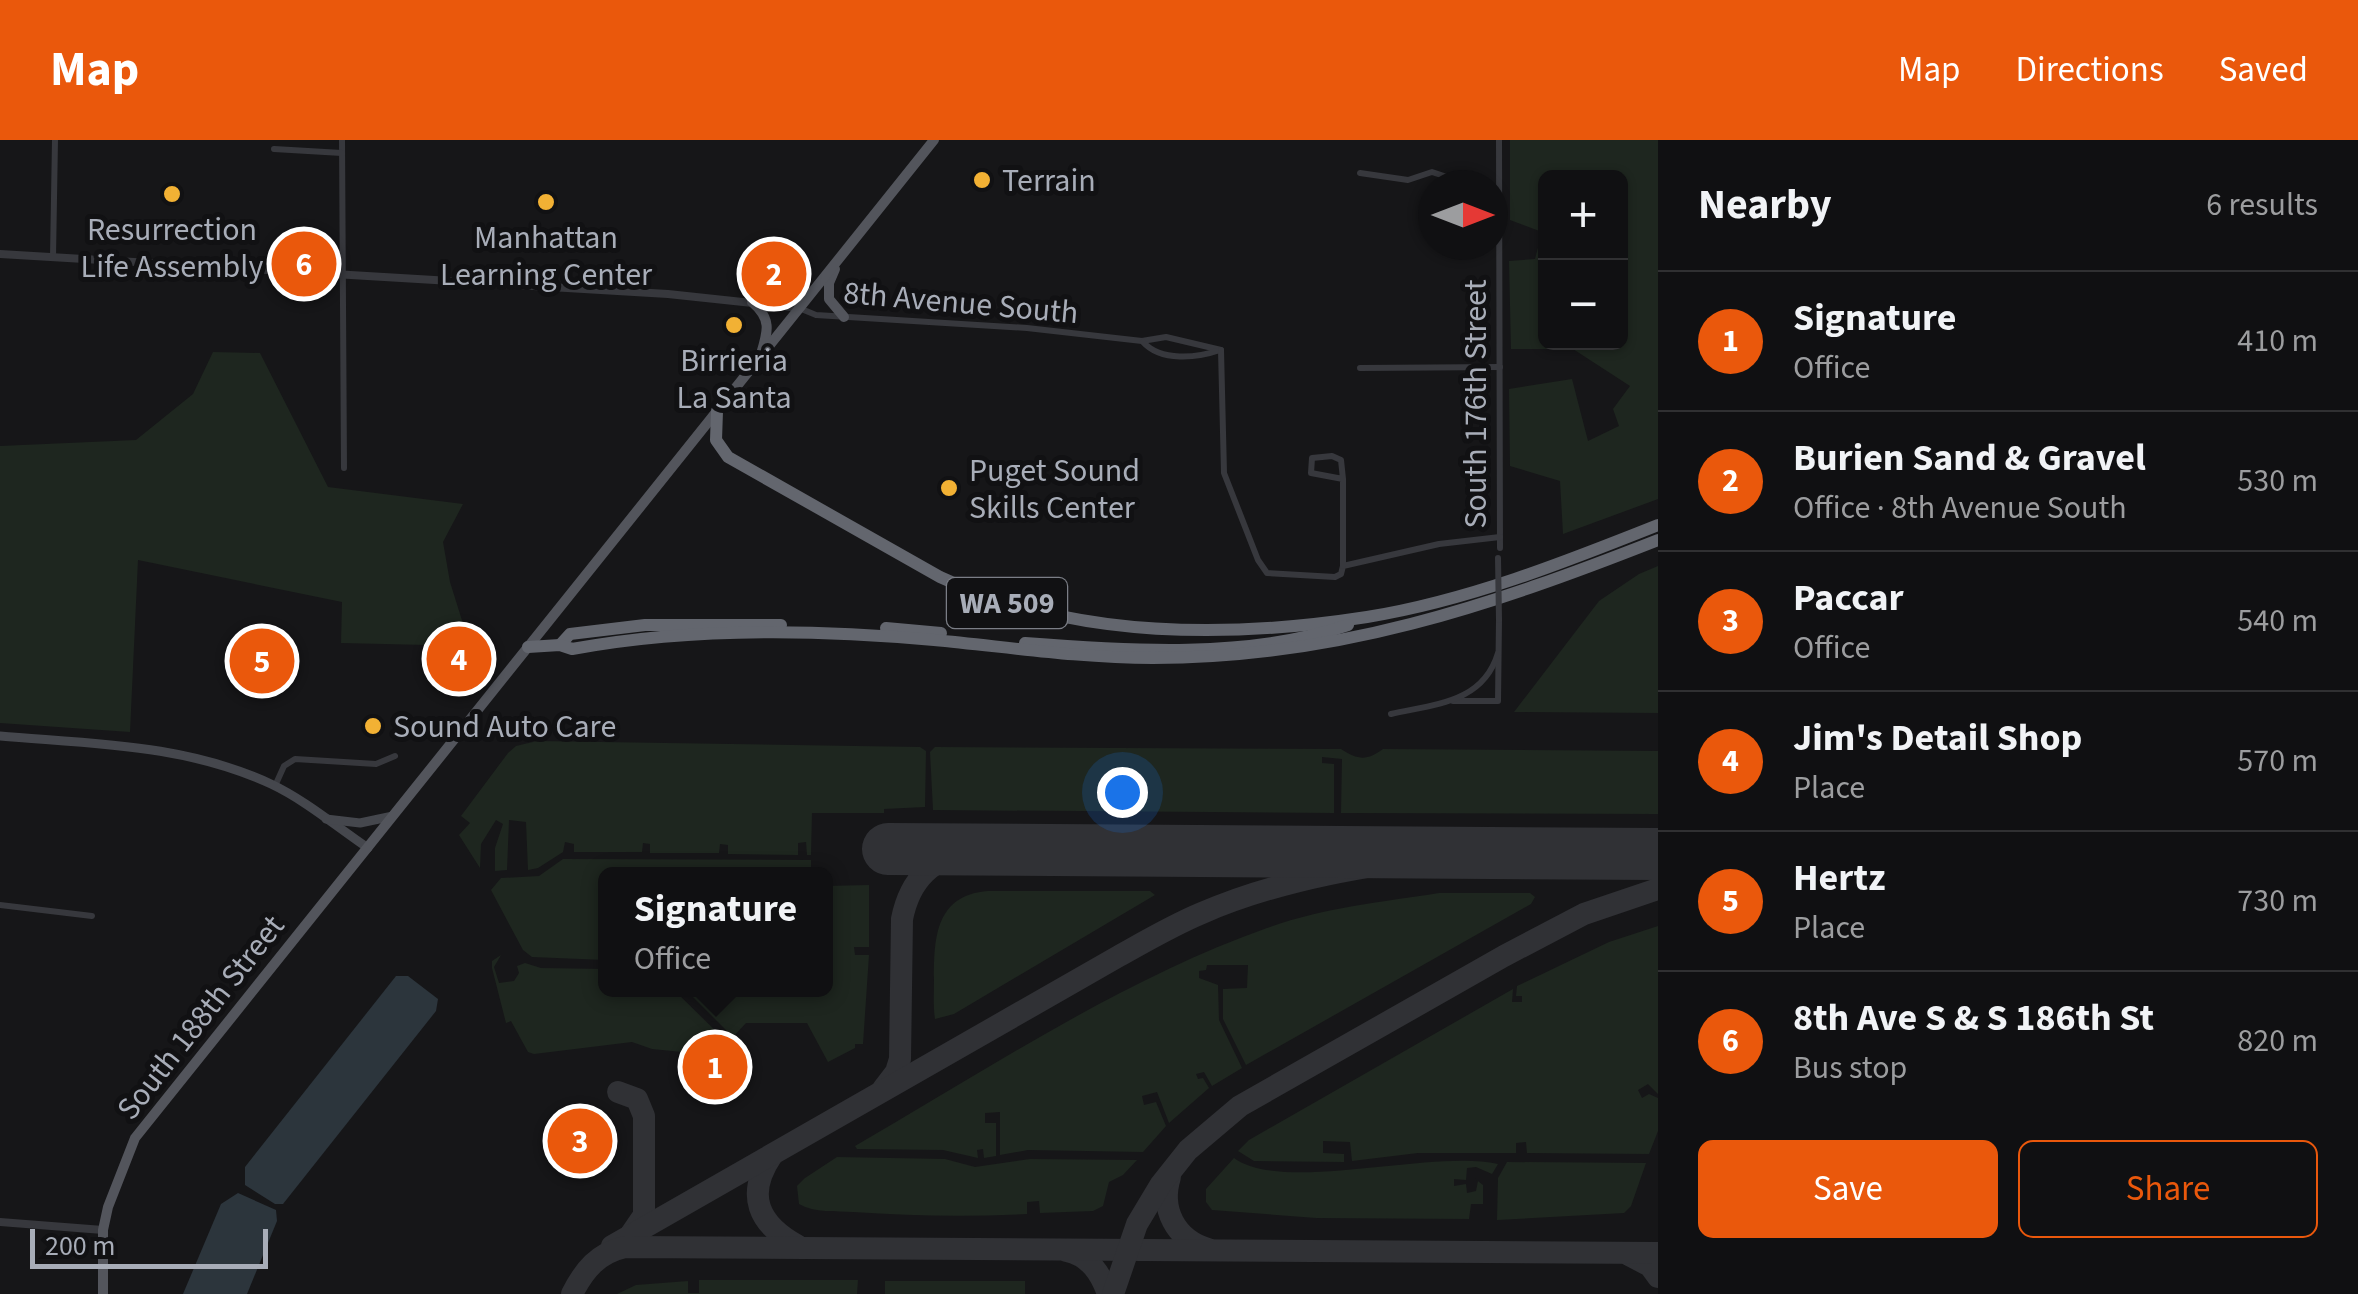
<!DOCTYPE html>
<html lang="en">
<head>
<meta charset="utf-8">
<style>
	body { margin:0; font-family:"Source Sans 3",sans-serif; background:#1e1e20; color:#f1f3f6 }
	.controls { position:absolute; right:30px; top:30px; display:grid; overflow:hidden; border-radius:15px; box-shadow:0 2px 8px #0004 }
	.controls button { width:90px; height:90px; display:grid; place-items:center; padding:0; border:0; border-bottom:2px solid #303032; background:#101012; color:#f1f3f6; font:50px sans-serif }
	.compass { position:absolute; left:1418px; top:30px; width:90px; height:90px; border-radius:50%; background:#101012; box-shadow:0 2px 8px #0004; rotate:90deg }
	.scale { position:absolute; left:30px; bottom:25px; width:238px; box-sizing:border-box; padding-left:10px; border:5px solid #a8adb8; border-top:0; font-size:28px; line-height:35px; white-space:nowrap; color:#a8adb8; -webkit-text-stroke:8px #111113; paint-order:stroke }
	.you { position:absolute; left:1122px; top:652px; width:35px; height:35px; margin:-25px; border:8px solid #fff; border-radius:50%; background:#1a73e8; box-shadow:0 0 0 15px #1a73e833 }
	.badge { display:grid; place-items:center; width:65px; height:65px; border-radius:50%; background:#ea580c; color:#fff; font-size:32px; font-weight:700 }
	.pin { position:absolute; translate:-50% -50%; border:5px solid #fff; box-shadow:0 2px 10px #0006 }
	.popup { position:absolute; left:598px; top:727px; width:235px; height:130px; box-sizing:border-box; display:grid; place-content:center; border-radius:15px; background:#101012; filter:drop-shadow(0 2px 8px #0005); font-size:32px; white-space:nowrap; color:#9c9d9f }
	.popup b { font-size:38px; color:#f1f3f6 }
	.popup::after { content:''; position:absolute; left:50%; top:100%; margin-left:-20px; border:20px solid transparent; border-top-color:#101012 }
	.list { margin:0; padding:0; list-style:none }
	h2 { display:flex; justify-content:space-between; align-items:center; height:130px; margin:0; padding:0 40px; font-size:42px }
	h2 small { font-size:32px; font-weight:400; color:#9c9d9f }
	.list li { display:grid; grid-template-columns:65px 1fr auto; gap:30px; align-items:center; box-sizing:border-box; height:140px; padding:0 40px; border-top:2px solid #303032 }
	.list b { display:block; font-size:38px; white-space:nowrap }
	.list p { margin:0; font-size:32px; white-space:nowrap; color:#9c9d9f }
	.list em { font-size:32px; font-style:normal; color:#9c9d9f }
	.actions { display:flex; gap:20px; padding:30px 40px }
	.actions a { flex:1; padding:22px 0; border:2px solid #ea580c; border-radius:15px; text-align:center; font-size:35px; color:#ea580c }
	.actions .main { background:#ea580c; color:#fff }
	.map { position:relative; flex:none; width:1658px; height:1154px; overflow:hidden }
	header { display:flex; align-items:center; gap:60px; box-sizing:border-box; height:140px; padding:0 50px; background:#ea580c; color:#fff }
	header strong { font-size:48px }
	nav { display:flex; gap:55px; margin-inline-start:auto; font-size:35px }
	main { display:flex }
	aside { flex:1; background:#101012 }
	.map>svg:first-child { display:block }
	.green { fill:#1e261f; fill-rule:evenodd }
	.water { fill:#2c353c }
	.lines { fill:none; stroke-linecap:round; stroke-linejoin:round }
	.taxiway { stroke:#303135; stroke-width:22 }
	.runway { stroke:#303135; stroke-width:52 }
	.minor { stroke:#37383d; stroke-width:6 }
	.tertiary { stroke:#37383d; stroke-width:8 }
	.secondary { stroke:#45474d; stroke-width:9 }
	.primary { stroke:#53555c; stroke-width:10 }
	.motorway { stroke:#63666e; stroke-width:12 }
	.minor-bridge { stroke:#37383d; stroke-width:6 }
	.poi-dot { fill:#f2b134; stroke:#111113; stroke-width:4 }
	.labels { text-anchor:middle; stroke-width:10; stroke-linejoin:round; paint-order:stroke }
	.shield { fill:#111113; stroke:#7b7e86; stroke-width:2.5 }
	.shield-label { font-size:30px; font-weight:bold; fill:#a8adb8 }
	.poi-label { font-size:32px; fill:#a8adb8; stroke:#111113; text-anchor:start }
	.street-label { font-size:32px; fill:#a8adb8; stroke:#111113 }
</style>
</head>
<body>
<header>
<strong>Map</strong>
<nav><a>Map</a><a>Directions</a><a>Saved</a></nav>
</header>
<main>
<div class="map">
<svg width="1658" height="1154" viewBox="0 0 1658 1154">
	<rect width="100%" height="100%" fill="#161618"/>
	<g class="green">
		<path d="M1510,0h148v359l-95,35 -3,-53 -50,-15 -1,-77 63,-10 16,62 31,-15 -6,-17 17,-23 -57,-37h-62l-2,-88 26,-2 7,-27 -32,-12zM1546,38h74v164h-74z"/>
		<path d="M213,212l47,1 68,134 135,17 -20,38 7,40 20,64 -129,-3 1,-41 -204,-42 -8,172 -130,-9v-277l136,-6 57,-46z"/>
		<path d="M1658,426v147l-144,-1 85,-111 40,-27z"/>
		<path d="M537,601l383,6 6,4 -1,56 -41,2v4h-72l-1,42h-4l-1,-13 -8,1v12l-70,-1v-9l-8,-1 -1,9h-69v-9l-7,-1 -1,9h-68v-8l-9,-2 -2,10 -25,16 -10,2 -2,-48 -17,-2 -2,50 -12,1v-23l8,-24 -7,-4 -15,24 -1,24 -21,-33 11,-12 -9,-7 47,-63 8,-7z"/>
		<path d="M935,607l406,2c17,11 26,12 42,0l275,2v63l-317,-1 1,-54 -20,-2v6l12,1v49l-401,-3 -3,-58z"/>
		<path d="M563,719l248,1v14h-206v86l-73,-3 -9,-7 -32,-60 10,-12 38,-2z"/>
		<path d="M869,745v62h-15l1,8h14l-6,89h-8v4l-27,14 -21,-39h-61l-13,14 -47,-47h139v-104z"/>
		<path d="M988,751h162l5,4 -201,119 -19,5c-2,-13 -1,-26 -1,-40 0,-42 2,-84 54,-88z"/>
		<path d="M1439,753h91l5,4 -4,7 -285,161 -23,-46v-30l24,-1 1,-23h-41l-1,5 -7,1v7l19,7 1,35 23,48 -30,18 -8,-14 -8,2 2,5 5,-1 6,10 -40,35 -12,-31 -15,4 2,9 12,-3 10,24 -23,26 -115,-2 -28,5v-43l-15,1v10h11v33l-12,2 -1,-9 -6,1 1,8 -35,-8 -86,-1 -2,-3c133,-77 268,-167 412,-218 55,-20 115,-26 172,-35z"/>
		<path d="M1658,786v168l-10,-10 -10,6 4,8 7,-4 9,4v33l-9,23 -122,-1 -1,-11 -10,1v10h-98l-66,8 -2,-19 -27,-1v12l21,1v8l-90,-1 -16,-10 11,-11 264,-151 -1,13h10v-6h-6l1,-10 92,-44z"/>
		<path d="M501,815l-7,12 5,16 15,-2 5,-8 -2,-7 8,-3 16,5 64,1v21h69l53,52v10l-35,1 -40,-4 -20,-7 -98,12 -6,-2 -17,-31 -5,2 -14,-55v-7z"/>
		<path d="M837,1017l108,2 30,8 55,-8 107,1 -14,15 -14,7 -6,24 -10,5 -53,2 -1,-12 -12,1v12c-58,3 -116,2 -174,-2 -17,-1 -38,1 -54,-8l-2,-18 8,-8z"/>
		<path d="M1234,1018c49,36 198,-9 264,6l-6,10 -16,-7 -9,1 -1,12 -12,-1v7l12,-2 1,9 9,-2 2,-10 -4,-3 9,7v19h-12l-2,15 -153,-1 -104,-8 -6,-8v-13z"/>
		<path d="M1507,1022l139,1 -15,43 -7,7 -127,7 1,-42z"/>
		<path d="M699,1140h159l-1,14h-240l19,-9 52,-4v12h11z"/>
		<rect x="885" y="1141" width="140" height="13"/>
	</g>
	<g class="water">
		<path d="M396,836h12l30,23 -2,12 -153,193h-8l-30,-19v-18z"/>
		<path d="M238,1053l38,17 1,11 -30,73h-64l38,-90z"/>
	</g>
	<g class="lines">
		<g class="taxiway">
			<path d="M883,949l13,-17 4,-13 2,-140c8,-40 30,-61 70,-68"/>
			<path d="M618,952l19,7 7,17v99l-13,19"/>
			<path d="M772,1015c-27,40 -14,69 26,91"/>
			<path d="M1170,1037c-10,32 5,62 38,72"/>
			<path d="M612,1106l507,-290c27,-15 54,-31 83,-43 80,-35 170,-48 255,-60"/>
			<path d="M1067,1111c23,5 34,23 41,43"/>
			<path d="M1629,1115l21,11 8,11"/>
			<path d="M572,1154c12,-24 26,-41 53,-47l1033,6"/>
			<path d="M1113,1154l24,-70 24,-40 27,-34 52,-44 264,-150 80,-42 74,-25"/>
		</g>
		<path class="runway" d="M888,709l770,5"/>
		<g class="minor">
			<path d="M342,0l2,328"/>
			<path d="M1499,0l1,408"/>
			<path d="M274,9l68,4"/>
			<path d="M1360,33l48,7 24,-8 39,13"/>
			<path d="M53,117l2,-117"/>
			<path d="M799,168l17,7 211,13 115,13 24,-4 55,13"/>
			<path d="M1143,202c18,20 54,16 77,8"/>
			<path d="M1221,210l3,123 34,87 9,13 68,4 6,-3 2,-8 96,-22 61,-7"/>
			<path d="M1360,228l140,-1"/>
			<path d="M1343,426v-87l-2,-19 -9,-4 -20,2 -1,15 32,6"/>
			<path d="M1453,561h45l1,-81"/>
			<path d="M1391,574c44,-10 92,-11 107,-61"/>
			<path d="M275,646l9,-20 11,-7 81,5 19,-8"/>
			<path d="M0,765l92,11"/>
		</g>
		<g class="tertiary">
			<path d="M0,114l668,40 131,14"/>
			<path d="M0,1082l103,8"/>
		</g>
		<g class="secondary">
			<path d="M0,596c93,8 185,8 271,48 34,16 66,43 97,64"/>
			<path d="M326,679l34,4 33,-7"/>
		</g>
		<g class="primary">
			<path d="M835,129l-6,14v16l15,18"/>
			<path d="M752,162c20,17 16,29 9,52"/>
			<path d="M103,1154v-64l5,-23 27,-69 799,-998"/>
		</g>
		<g class="motorway">
			<path d="M717,271l-1,29 12,17 212,120c132,61 285,62 427,40 100,-16 198,-55 291,-92"/>
			<path d="M886,488l55,5"/>
			<path d="M1025,503c102,8 225,16 323,-18"/>
			<path d="M560,505l10,-11 75,-9h136"/>
			<path d="M528,507l32,-2 12,4c118,-22 243,-20 362,-9 74,7 145,18 219,18 184,0 337,-52 505,-118"/>
		</g>
		<path class="minor-bridge" d="M1498,418l1,62"/>
	</g>
	<g class="poi-dot">
		<circle cx="982" cy="40" r="10"/>
		<circle cx="172" cy="54" r="10"/>
		<circle cx="546" cy="62" r="10"/>
		<circle cx="734" cy="185" r="10"/>
		<circle cx="949" cy="348" r="10"/>
		<circle cx="373" cy="586" r="10"/>
	</g>
	<g class="labels">
		<rect class="shield" x="947" y="438" width="120" height="50" rx="8"/>
		<g class="shield-label">
			<text x="1007" y="473">WA 509</text>
		</g>
		<g class="poi-label">
			<text x="1002" y="51">Terrain</text>
			<text x="172" y="100" text-anchor="middle">Resurrection<tspan x="172" dy="37">Life Assembly</tspan></text>
			<text x="546" y="108" text-anchor="middle">Manhattan<tspan x="546" dy="37">Learning Center</tspan></text>
			<text x="734" y="231" text-anchor="middle">Birrieria<tspan x="734" dy="37">La Santa</tspan></text>
			<text x="969" y="341">Puget Sound<tspan x="969" dy="37">Skills Center</tspan></text>
			<text x="393" y="597">Sound Auto Care</text>
		</g>
		<g class="street-label">
			<text transform="translate(961 162) rotate(5)" y="11">8th Avenue South</text>
			<text transform="translate(1475 264) rotate(-90)" y="11">South 176th Street</text>
			<text transform="translate(200 877) rotate(-52)" y="11">South 188th Street</text>
		</g>
	</g>
</svg>
<div class="controls">
<button>+</button>
<button>−</button>
</div>
<svg class="compass" viewBox="-18 -18 36 36"><path d="M0-13l5 13h-10z" fill="#e53935"/><path d="M0 13l5-13h-10z" fill="#9c9d9f"/></svg>
<div class="scale">200 m</div>
<div class="you"></div>
<div class="pin badge" style="left:715px;top:927px">1</div>
<div class="popup"><b>Signature</b>Office</div>
<div class="pin badge" style="left:774px;top:134px">2</div>
<div class="pin badge" style="left:580px;top:1001px">3</div>
<div class="pin badge" style="left:459px;top:519px">4</div>
<div class="pin badge" style="left:262px;top:521px">5</div>
<div class="pin badge" style="left:304px;top:124px">6</div>
</div>
<aside>
<h2>Nearby<small>6 results</small></h2>
<ul class="list">
<li><span class="badge">1</span><div><b>Signature</b><p>Office</p></div><em>410 m</em></li>
<li><span class="badge">2</span><div><b>Burien Sand &amp; Gravel</b><p>Office · 8th Avenue South</p></div><em>530 m</em></li>
<li><span class="badge">3</span><div><b>Paccar</b><p>Office</p></div><em>540 m</em></li>
<li><span class="badge">4</span><div><b>Jim's Detail Shop</b><p>Place</p></div><em>570 m</em></li>
<li><span class="badge">5</span><div><b>Hertz</b><p>Place</p></div><em>730 m</em></li>
<li><span class="badge">6</span><div><b>8th Ave S &amp; S 186th St</b><p>Bus stop</p></div><em>820 m</em></li>
</ul>
<div class="actions"><a class="main">Save</a><a>Share</a></div>
</aside>
</main>
</body>
</html>
